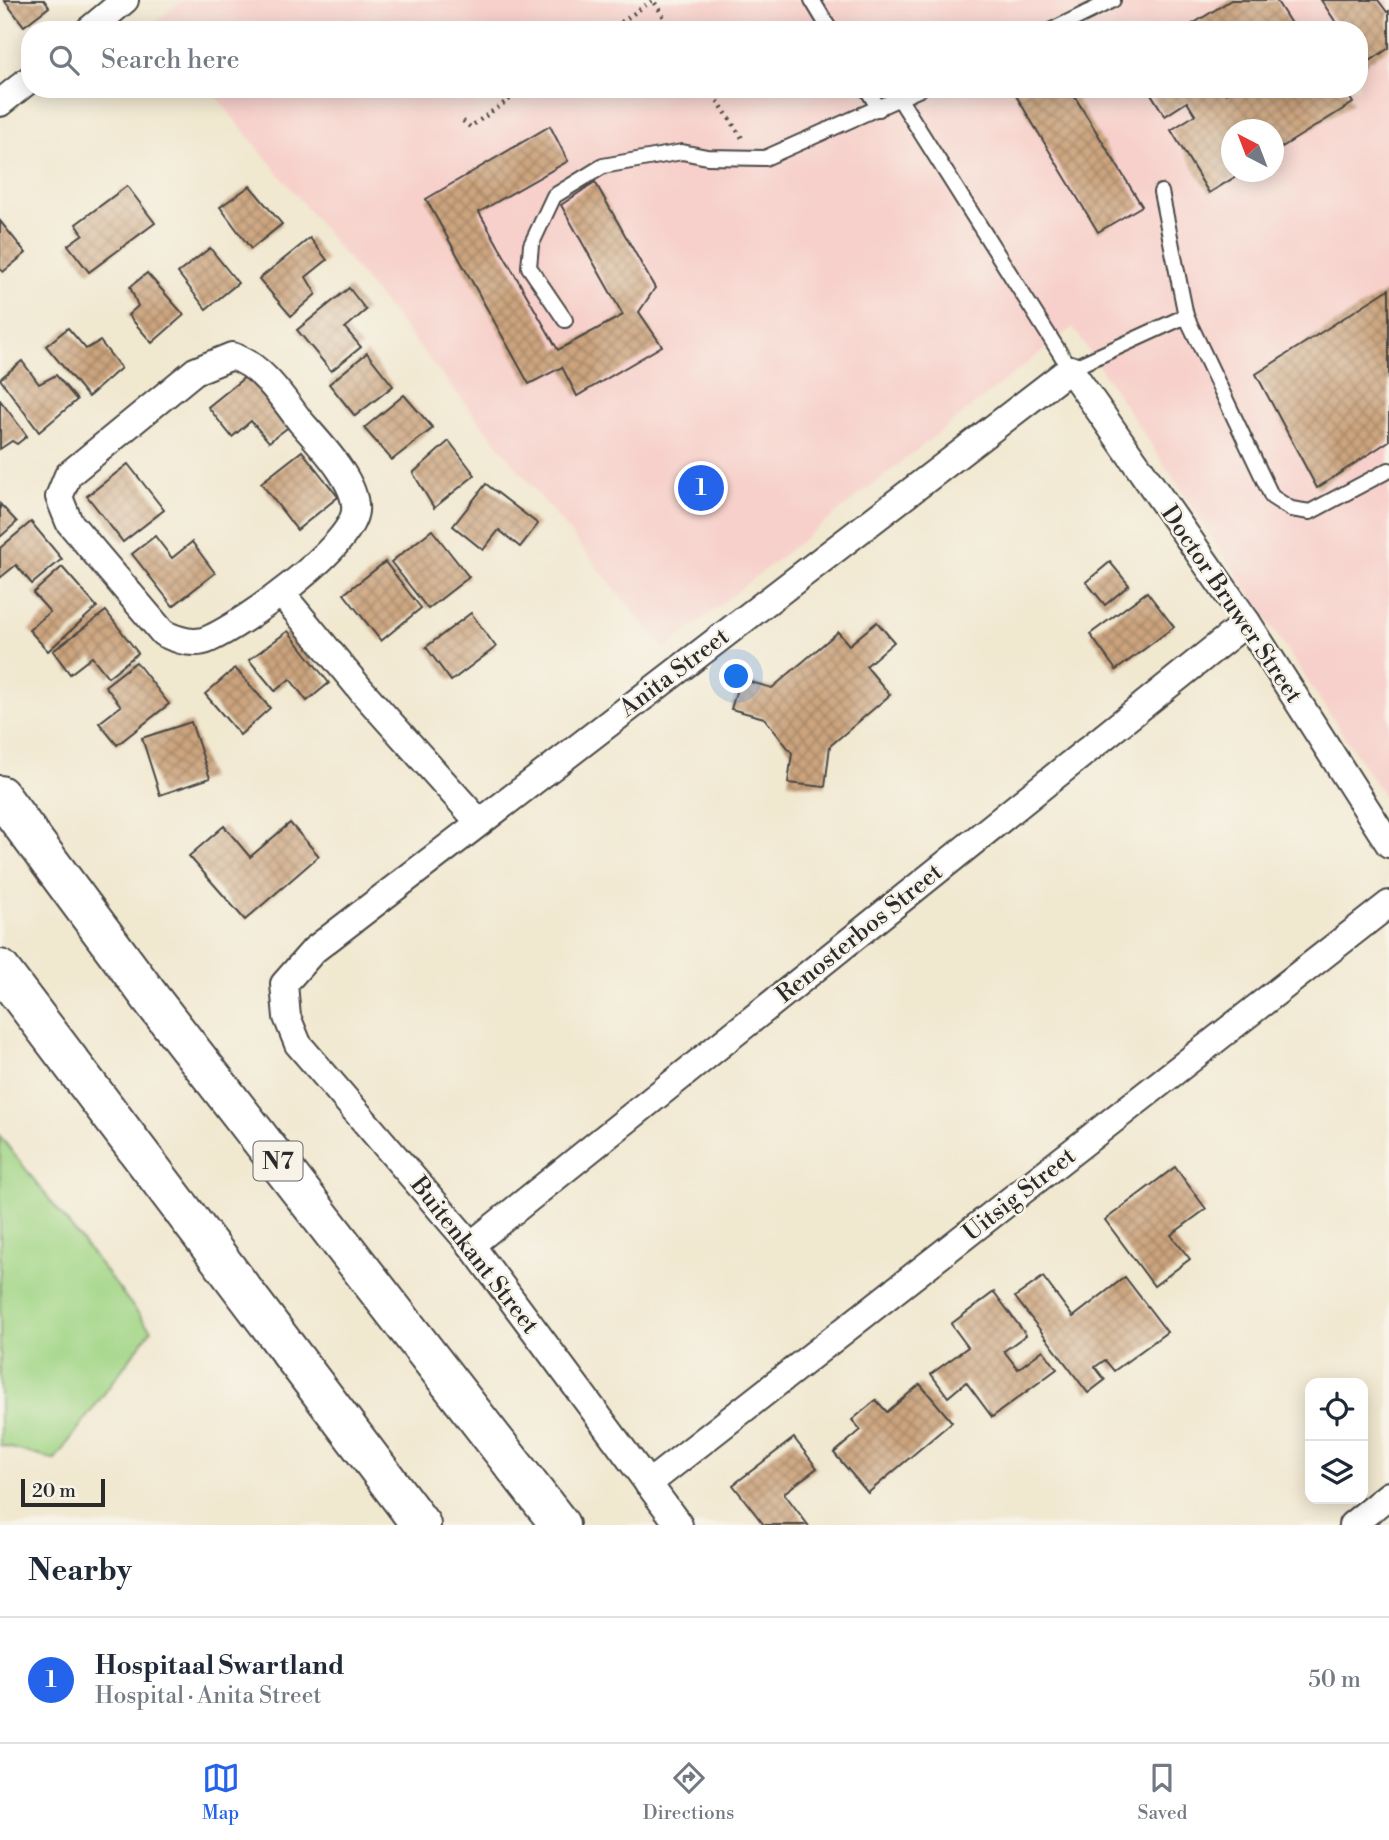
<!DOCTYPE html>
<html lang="en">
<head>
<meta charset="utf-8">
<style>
	body { margin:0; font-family:"Libre Bodoni",serif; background:#f6f6f7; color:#1f2937 }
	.controls { position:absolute; right:21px; bottom:21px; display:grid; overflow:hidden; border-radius:14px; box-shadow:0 4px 18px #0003 }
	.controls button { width:63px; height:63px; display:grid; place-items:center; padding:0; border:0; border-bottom:2px solid #e0e1e3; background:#fff; color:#1f2937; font:35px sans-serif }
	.compass { position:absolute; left:1221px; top:119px; width:63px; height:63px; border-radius:50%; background:#fff; box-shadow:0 4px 18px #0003; rotate:318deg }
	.scale { position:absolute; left:21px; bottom:18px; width:84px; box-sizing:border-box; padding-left:7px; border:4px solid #2b2b2b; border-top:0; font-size:19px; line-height:24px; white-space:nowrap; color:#2b2b2b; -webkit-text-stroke:5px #f7f3e8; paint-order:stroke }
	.you { position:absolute; left:737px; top:677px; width:24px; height:24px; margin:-18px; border:5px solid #fff; border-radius:50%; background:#1a73e8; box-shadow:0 0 0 10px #1a73e833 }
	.badge { display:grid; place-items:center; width:46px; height:46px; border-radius:50%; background:#2563eb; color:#fff; font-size:23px; font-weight:700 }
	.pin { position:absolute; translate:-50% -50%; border:4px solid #fff; box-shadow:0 2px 7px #0006 }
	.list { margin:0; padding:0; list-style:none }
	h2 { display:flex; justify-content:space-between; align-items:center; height:91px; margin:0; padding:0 28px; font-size:30px }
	h2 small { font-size:23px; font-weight:400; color:#747a83 }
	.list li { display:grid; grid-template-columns:46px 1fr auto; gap:21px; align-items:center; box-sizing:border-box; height:126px; padding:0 28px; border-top:2px solid #e0e1e3 }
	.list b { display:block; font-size:26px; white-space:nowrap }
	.list p { margin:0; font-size:23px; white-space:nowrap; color:#747a83 }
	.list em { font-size:23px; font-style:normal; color:#747a83 }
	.icon { flex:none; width:38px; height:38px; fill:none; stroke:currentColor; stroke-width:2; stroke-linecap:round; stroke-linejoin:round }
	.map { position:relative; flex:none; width:1389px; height:1525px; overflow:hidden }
	.search { position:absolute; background:#fff; box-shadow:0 4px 18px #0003; left:21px; right:21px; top:21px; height:77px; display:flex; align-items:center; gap:18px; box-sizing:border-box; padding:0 24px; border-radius:28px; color:#747a83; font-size:26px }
	.sheet { height:217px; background:#fff }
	nav { display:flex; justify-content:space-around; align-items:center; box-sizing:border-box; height:98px; border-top:2px solid #e0e1e3; background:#fff; font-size:19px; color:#747a83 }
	nav a { display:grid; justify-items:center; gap:4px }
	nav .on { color:#2563eb }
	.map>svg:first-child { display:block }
	.built { fill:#f7d0cb; fill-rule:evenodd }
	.green { fill:#a0d585; stroke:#668058; stroke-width:2 }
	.building { fill:url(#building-cross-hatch) }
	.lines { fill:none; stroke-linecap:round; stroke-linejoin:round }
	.lane-casing { stroke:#494744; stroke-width:18 }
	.street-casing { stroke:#494744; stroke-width:30 }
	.highway-casing { stroke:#494744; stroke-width:42 }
	.path { stroke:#494744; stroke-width:4.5; stroke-dasharray:2 5; stroke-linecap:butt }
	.lane { stroke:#fff; stroke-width:14 }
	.street { stroke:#fff; stroke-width:26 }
	.highway { stroke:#fff; stroke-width:38 }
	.labels { text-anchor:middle; stroke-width:5; stroke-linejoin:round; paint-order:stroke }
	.shield { fill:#f7f3e8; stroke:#686764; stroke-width:2 }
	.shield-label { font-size:23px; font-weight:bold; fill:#2b2b2b }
	.street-label { font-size:24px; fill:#2b2b2b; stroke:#f7f3e8 }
</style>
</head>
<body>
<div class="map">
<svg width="1389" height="1525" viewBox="0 0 1389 1525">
	<defs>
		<pattern id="building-cross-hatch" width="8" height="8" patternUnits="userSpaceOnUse" patternTransform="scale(1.75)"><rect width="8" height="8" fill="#cca47e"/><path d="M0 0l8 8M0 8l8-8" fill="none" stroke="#a68667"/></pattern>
	</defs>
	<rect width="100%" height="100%" fill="#f7f3e8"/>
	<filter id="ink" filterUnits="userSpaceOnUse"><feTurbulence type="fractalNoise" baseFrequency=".0143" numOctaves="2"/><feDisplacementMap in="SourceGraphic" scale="14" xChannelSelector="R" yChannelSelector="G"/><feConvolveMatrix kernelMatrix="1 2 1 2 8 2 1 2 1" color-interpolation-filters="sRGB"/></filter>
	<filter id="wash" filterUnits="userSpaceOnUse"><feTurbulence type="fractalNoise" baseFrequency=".00686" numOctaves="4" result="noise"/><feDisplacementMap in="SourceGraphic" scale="28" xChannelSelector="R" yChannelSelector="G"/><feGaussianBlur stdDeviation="1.57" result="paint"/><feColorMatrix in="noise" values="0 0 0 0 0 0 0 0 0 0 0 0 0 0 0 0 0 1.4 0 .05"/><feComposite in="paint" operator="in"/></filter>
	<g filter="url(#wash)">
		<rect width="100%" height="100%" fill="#f1e8d0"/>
		<path class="built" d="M184,0h1205v804l-316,-477 -409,322 -454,-560h1149v-59h-1197l-7,-8zM1232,130h42v42h-42z"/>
		<path class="green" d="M0,1136l151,194 -96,130 -55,-15z"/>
		<g id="blocks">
			<g class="building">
				<path d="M4,0h40l5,7 -25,19z"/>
				<path d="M1231,0h45l19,30h-112z"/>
				<path d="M1321,0h57l9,12 2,-1v37l-25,17 -5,-7v-28h-18z"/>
				<path d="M1012,89h58l72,117 -44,26z"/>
				<path d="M1148,89h75l3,5 7,-5h112l8,14 -79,49v-22h-42v42h11l-34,21 -38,-63 24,-15 -8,-13 -22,14z"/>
				<path d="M550,126l18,35 -89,51 79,138 65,-35 -62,-110 34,-23 60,106 -16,24 23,34 -85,50 -15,-29 -33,17 -103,-185z"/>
				<path d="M127,186l28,37 -66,49 -21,-27 15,-11 -7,-10z"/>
				<path d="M250,186l32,38 -31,25 -31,-42z"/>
				<path d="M0,221l26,32 -23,19 -3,-3z"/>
				<path d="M310,238l17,22 -21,17 10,17 -25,22 -32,-37z"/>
				<path d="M210,248l28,35 -32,26 -28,-36z"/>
				<path d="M147,273l37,42 -32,28 -24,-28 10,-9 -8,-19z"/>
				<path d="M349,288l17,22 -21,18 16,19 -30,24 -34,-41z"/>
				<path d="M1389,289v152l-72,47 -61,-114z"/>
				<path d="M68,328l18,21 14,-8 21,27 -33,29 -42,-51z"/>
				<path d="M367,353l26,33 -38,30 -26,-32z"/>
				<path d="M22,361l17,23 17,-9 21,25 -38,32 -39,-53z"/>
				<path d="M250,373l41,52 -22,17 -18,-21 -19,16 -24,-30z"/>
				<path d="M404,395l29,33 -41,32 -28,-32z"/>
				<path d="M0,400l27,36 -10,8 -5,-3 -12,8z"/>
				<path d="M449,441l26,34 -41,33 -21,-35z"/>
				<path d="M302,451l36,46 -41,33 -36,-47z"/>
				<path d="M128,464l36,46 -41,32 -36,-46z"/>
				<path d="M486,484l52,40 -18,23 -21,-17 -16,20 -30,-24z"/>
				<path d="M0,504l17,18 -17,15z"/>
				<path d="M31,522l31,37 -30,25 -16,-19 -16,13v-30z"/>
				<path d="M432,530l37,47 -41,32 -37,-47z"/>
				<path d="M155,536l17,22 20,-16 23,31 -42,33 -41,-52z"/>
				<path d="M385,562l36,46 -40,33 -37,-47z"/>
				<path d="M1110,562l19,23 -24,20 -19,-23z"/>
				<path d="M62,567l35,40 -49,44 -19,-21 21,-18 -17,-19z"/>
				<path d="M1147,592l27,35 -58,43 -26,-36z"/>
				<path d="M106,611l32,42 -30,24 -16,-20 -22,17 -17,-23z"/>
				<path d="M471,613l25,34 -45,34 -25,-34z"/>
				<path d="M877,622l17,20 -28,24 24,29 -60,51 -5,41 -37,-4 4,-30 -28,-35 -33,-9 9,-30 32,9 66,-56 11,13z"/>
				<path d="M288,631l41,52 -22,18 -17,-22 -15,12 -26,-31z"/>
				<path d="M136,662l33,42 -52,41 -18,-22 22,-17 -16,-20z"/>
				<path d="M235,668l35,40 -30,27 -35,-41z"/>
				<path d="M191,722l19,56 -50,17 -18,-57z"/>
				<path d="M290,823l29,33 -74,64 -56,-64 35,-30 26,31z"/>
				<path d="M1175,1167l31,42 -35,26 19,24 -36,27 -49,-66z"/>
				<path d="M1043,1277l30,40 52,-40 42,55 -53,39 -9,-11 -10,7 10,13 -17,13 -73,-96z"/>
				<path d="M994,1292l32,43 -22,16 14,18 25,-19 14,19 -65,48 -26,-35 -18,15 -17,-23 37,-27 -17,-23z"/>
				<path d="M920,1384l32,38 -84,71 -34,-40 27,-23 -9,-10 24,-20 11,12z"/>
				<path d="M794,1438l23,30 -33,25 24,32h-44l-31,-40z"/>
			</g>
		</g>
	</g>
	<g filter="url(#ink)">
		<use href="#blocks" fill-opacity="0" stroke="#494744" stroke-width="2"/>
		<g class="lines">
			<defs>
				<g id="lane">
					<path d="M812,0l18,30"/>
					<path d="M1052,30l61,-30"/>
					<path d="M867,89l12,20"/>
					<path d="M899,98l171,271 116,-53"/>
					<path d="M1161,192l25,124 86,181 19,12 19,3 79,-42"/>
					<path d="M565,320l-36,-53 2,-22 23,-49 49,-30 79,-14 25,5 58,1 155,-69"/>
				</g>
				<g id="street">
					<path d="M89,30l36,-30"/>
					<path d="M0,103l30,-24"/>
					<path d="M232,356c29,9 50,41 68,65 18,21 58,61 55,90 -4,37 -112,113 -146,128 -15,7 -32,1 -46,-6l-94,-111 -10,-25 9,-22 127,-104z"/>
					<path d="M281,593l80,97 118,132"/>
					<path d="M471,1245l776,-623"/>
					<path d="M648,1484l741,-580"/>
					<path d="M679,1525l-208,-280 -173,-201 -11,-27 -3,-33 30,-34 756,-581 177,253 142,222"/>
					<path d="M1352,1525l37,-30"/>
				</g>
				<g id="highway">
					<path d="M0,795l153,206 407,524"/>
					<path d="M0,969l421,556"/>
				</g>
			</defs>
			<use href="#lane" class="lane-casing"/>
			<use href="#street" class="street-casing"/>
			<use href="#highway" class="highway-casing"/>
			<g class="path">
				<path d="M610,30l43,-30 19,30"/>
				<path d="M710,89l32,49"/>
				<path d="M463,121l7,6 54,-38"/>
			</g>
			<use href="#lane" class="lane"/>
			<use href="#street" class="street"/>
			<use href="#highway" class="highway"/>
		</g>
	</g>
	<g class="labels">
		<rect class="shield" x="253.5" y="1141.5" width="49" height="39" rx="5"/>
		<g class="shield-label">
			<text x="278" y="1169">N7</text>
		</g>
		<g class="street-label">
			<text transform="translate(1232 604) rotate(56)" y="8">Doctor Bruwer Street</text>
			<text transform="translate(674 672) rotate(-37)" y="8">Anita Street</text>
			<text transform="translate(859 933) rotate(-39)" y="8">Renosterbos Street</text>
			<text transform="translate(1019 1194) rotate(-38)" y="8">Uitsig Street</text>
			<text transform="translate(475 1255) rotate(52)" y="8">Buitenkant Street</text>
		</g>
	</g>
</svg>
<div class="controls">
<button><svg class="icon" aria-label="locate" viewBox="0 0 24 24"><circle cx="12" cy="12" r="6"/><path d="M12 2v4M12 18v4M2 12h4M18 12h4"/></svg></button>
<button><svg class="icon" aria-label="layers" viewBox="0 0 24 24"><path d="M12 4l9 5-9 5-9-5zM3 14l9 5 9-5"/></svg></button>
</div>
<svg class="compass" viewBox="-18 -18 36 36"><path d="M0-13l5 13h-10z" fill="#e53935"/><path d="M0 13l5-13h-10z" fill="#747a83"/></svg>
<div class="scale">20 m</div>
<div class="you"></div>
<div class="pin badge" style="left:701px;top:488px">1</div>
<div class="search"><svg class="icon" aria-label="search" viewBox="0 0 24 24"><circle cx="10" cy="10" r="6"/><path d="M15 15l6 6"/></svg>Search here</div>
</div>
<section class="sheet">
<h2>Nearby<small></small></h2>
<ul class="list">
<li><span class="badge">1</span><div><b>Hospitaal Swartland</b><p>Hospital · Anita Street</p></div><em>50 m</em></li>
</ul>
</section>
<nav>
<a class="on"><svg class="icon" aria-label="map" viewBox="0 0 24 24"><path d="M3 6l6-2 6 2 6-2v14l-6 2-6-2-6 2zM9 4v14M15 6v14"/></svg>Map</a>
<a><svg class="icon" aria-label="directions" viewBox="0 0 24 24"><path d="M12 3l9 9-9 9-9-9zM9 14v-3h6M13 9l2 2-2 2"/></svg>Directions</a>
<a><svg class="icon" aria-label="saved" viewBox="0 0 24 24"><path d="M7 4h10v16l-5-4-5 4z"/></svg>Saved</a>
</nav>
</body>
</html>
